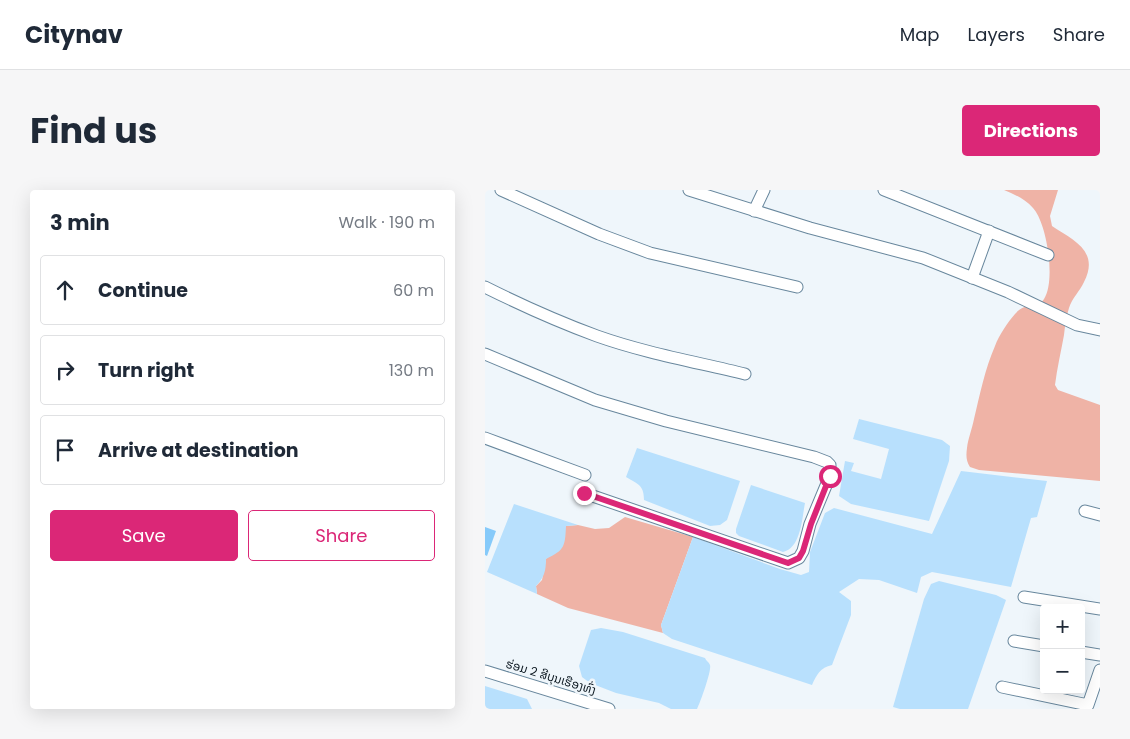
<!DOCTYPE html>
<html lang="en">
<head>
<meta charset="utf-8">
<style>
	body { margin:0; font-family:Poppins,"Noto Sans Lao",sans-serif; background:#f6f6f7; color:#1f2937 }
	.controls { position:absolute; right:15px; bottom:15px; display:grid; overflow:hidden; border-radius:5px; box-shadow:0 5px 20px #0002 }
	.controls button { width:45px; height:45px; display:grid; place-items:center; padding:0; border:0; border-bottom:1px solid #e0e1e3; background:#fff; color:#1f2937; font:25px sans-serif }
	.stop { position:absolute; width:15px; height:15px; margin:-11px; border:4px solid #db2777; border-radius:50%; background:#fff }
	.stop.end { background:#db2777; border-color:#fff; box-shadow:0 1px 5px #0008 }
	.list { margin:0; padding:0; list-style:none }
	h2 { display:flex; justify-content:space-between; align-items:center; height:65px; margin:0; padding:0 20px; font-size:21px }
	h2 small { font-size:16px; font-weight:400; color:#747a83 }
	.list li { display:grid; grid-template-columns:32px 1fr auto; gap:15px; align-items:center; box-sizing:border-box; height:70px; margin:0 10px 10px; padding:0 10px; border:1px solid #e0e1e3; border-radius:5px }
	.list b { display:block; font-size:19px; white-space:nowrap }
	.list em { font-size:16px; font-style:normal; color:#747a83 }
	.actions { display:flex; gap:10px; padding:15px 20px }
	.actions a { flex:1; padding:11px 0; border:1px solid #db2777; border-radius:5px; text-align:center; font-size:18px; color:#db2777 }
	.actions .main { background:#db2777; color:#fff }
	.icon { flex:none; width:28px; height:28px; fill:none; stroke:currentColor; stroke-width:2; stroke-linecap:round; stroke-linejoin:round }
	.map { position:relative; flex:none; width:615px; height:519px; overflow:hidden; border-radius:5px }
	header { display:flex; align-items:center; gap:30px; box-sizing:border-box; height:70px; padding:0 25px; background:#fff; border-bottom:1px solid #e0e1e3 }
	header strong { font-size:24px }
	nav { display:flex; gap:28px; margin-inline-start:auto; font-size:18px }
	.intro { display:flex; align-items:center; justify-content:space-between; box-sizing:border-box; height:120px; padding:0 30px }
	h1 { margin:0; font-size:35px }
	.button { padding:12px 22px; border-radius:5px; background:#db2777; color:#fff; font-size:18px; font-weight:700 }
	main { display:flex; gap:30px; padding:0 30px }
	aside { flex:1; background:#fff; border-radius:5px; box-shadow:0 5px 20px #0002 }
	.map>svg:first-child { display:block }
	.green { fill:#efb3a6 }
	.water { fill:#b8e0fd }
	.building { fill:#86cafa }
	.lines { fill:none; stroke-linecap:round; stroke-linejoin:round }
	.street-casing { stroke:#68879d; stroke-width:13 }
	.street { stroke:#fff; stroke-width:11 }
	.route { stroke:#db2777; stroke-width:6 }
	.labels { text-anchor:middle; stroke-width:5; stroke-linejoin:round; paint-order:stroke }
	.street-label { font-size:12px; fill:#0d1922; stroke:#eff6fb }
</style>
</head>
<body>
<header>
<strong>Citynav</strong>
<nav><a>Map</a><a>Layers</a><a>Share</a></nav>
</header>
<div class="intro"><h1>Find us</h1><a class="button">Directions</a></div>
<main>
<aside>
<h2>3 min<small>Walk · 190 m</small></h2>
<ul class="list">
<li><svg class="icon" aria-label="ahead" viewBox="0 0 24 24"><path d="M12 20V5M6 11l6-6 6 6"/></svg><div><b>Continue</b></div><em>60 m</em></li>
<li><svg class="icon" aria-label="right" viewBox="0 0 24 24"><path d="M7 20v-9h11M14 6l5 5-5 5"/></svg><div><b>Turn right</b></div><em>130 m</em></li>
<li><svg class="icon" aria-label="arrive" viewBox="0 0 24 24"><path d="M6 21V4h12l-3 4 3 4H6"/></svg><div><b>Arrive at destination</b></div></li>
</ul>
<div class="actions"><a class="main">Save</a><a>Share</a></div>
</aside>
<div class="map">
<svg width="615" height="519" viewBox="0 0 615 519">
	<rect width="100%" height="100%" fill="#eff6fb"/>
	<g class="green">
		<path d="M519,0h54l-8,26 2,10c21,14 48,25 32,56 -4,9 -12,16 -15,26 -3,9 -4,18 -5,27 -3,17 -7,33 -9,50l3,5 42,15v76l-121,-11 -9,-3c-4,-6 -4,-12 -3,-19 1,-9 5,-19 7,-29 6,-25 11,-50 21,-73 4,-11 13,-24 20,-32 10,-12 25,-7 29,-15 12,-18 3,-76 -11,-91 -8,-9 -19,-14 -29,-18z"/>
		<path d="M140,327l68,20 -32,88 2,8 -95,-25 -31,-14 -1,-8 6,-6 4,-21 20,-33 12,-1 17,4 14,-1z"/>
	</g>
	<g class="water">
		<path d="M374,229l83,21 8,6 -1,15 -20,60 -78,-17 -12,-8 6,-35 9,2 -3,8 30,8 8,-30 -36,-10z"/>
		<path d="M152,258l103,33 -13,39 -7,5 -10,1 -66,-26c0,-15 -6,-16 -18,-23z"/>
		<path d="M476,281l86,10 -10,36 -6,1 -20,69 -79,-15 -11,5 -4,16 -38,-13 -20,-1 -20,13 12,9v14l-19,50c-12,3 -15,9 -20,20l-140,-46 -9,-6 -2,-8 32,-88 87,32 21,6 8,-3 1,-20 15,-39 9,-5 98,26z"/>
		<path d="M266,295l54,18c-3,15 -4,45 -22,49l-44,-16 -3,-3v-4z"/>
		<path d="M29,314l64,21 -12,1c-1,20 -1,24 -20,33 0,12 -2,19 -10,27l1,8 -50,-22z"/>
		<path d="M454,391l57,14 10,5 -38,109h-68l-7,-2 31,-108 7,-15z"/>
		<path d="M116,438l22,4 82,26c1,3 4,4 5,7 2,5 -10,38 -13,44h-26l-12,-6 -43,-10 -26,-10 -8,-6 -3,-11 12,-36z"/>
		<path d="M0,496l42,13 5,10h-47z"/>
	</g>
	<path class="building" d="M0,337l11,4 -9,25 -2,-1z"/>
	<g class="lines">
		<defs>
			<g id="street">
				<path d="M16,0l98,44 51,19 147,34"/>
				<path d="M204,0l121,38 113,30 85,34 69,33 23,5"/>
				<path d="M399,0l164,65"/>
				<path d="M269,21l10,-21"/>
				<path d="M487,88l17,-47"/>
				<path d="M0,97c36,18 74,35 112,49 48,17 99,26 148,38"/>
				<path d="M0,164l110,46 71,21 148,36 13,5 3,3v11l-20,48 -7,27 -4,7 -11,5 -204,-70"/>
				<path d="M0,248l100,37"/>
				<path d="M600,321l15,4"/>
				<path d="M539,407l76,12"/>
				<path d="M529,451l30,5"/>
				<path d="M596,462l19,3"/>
				<path d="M0,481l124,38"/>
				<path d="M517,497l86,18 12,-35"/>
			</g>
		</defs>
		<use href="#street" class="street-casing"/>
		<use href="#street" class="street"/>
	</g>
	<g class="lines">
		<path class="route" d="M99,303l204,70 11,-5 4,-7 8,-27 19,-48"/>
	</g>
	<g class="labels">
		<g class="street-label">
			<text transform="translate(66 487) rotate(17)" y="4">ຮ່ອມ 2 ສີບຸນເຮືອງທົ່ງ</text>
		</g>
	</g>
</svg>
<div class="controls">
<button>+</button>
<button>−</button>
</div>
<div class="stop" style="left:345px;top:286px"></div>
<div class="stop end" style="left:99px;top:303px"></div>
</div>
</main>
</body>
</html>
